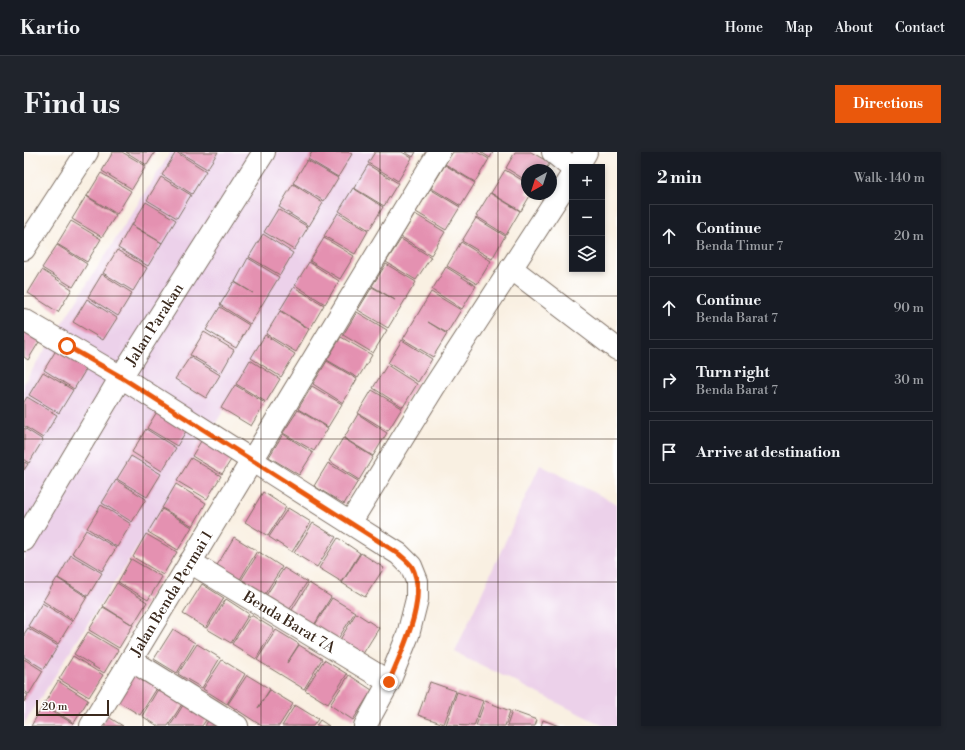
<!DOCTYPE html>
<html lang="en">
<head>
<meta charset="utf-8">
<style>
	body { margin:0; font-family:"Libre Bodoni",serif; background:#20242c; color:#f1f3f6 }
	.controls { position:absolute; right:12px; top:12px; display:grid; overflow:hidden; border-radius:0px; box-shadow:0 2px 6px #0003 }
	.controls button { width:36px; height:36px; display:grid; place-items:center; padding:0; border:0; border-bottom:1px solid #363941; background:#171b24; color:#f1f3f6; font:20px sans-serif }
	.compass { position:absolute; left:497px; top:12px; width:36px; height:36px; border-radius:50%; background:#171b24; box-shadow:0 2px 6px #0003; rotate:219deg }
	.scale { position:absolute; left:12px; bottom:10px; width:73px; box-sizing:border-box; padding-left:4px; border:2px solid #3b2a1e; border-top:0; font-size:11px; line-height:14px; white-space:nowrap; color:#3b2a1e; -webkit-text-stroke:3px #fff; paint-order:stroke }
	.stop { position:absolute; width:12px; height:12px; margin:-9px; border:3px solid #ea580c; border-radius:50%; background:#fff }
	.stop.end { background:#ea580c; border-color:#fff; box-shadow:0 1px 4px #0008 }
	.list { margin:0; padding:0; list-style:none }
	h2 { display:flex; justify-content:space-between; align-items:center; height:52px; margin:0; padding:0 16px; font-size:17px }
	h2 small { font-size:13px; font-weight:400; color:#9ea1a6 }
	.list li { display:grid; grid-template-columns:26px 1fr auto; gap:12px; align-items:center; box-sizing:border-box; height:64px; margin:0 8px 8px; padding:0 8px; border:1px solid #363941; border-radius:0px }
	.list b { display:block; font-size:15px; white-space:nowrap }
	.list p { margin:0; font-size:13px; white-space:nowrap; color:#9ea1a6 }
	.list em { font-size:13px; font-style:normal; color:#9ea1a6 }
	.icon { flex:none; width:22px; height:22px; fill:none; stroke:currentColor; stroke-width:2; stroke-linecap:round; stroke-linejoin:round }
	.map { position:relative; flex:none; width:593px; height:574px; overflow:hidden; border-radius:0px }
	header { display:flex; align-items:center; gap:24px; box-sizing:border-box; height:56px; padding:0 20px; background:#171b24; border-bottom:1px solid #363941 }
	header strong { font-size:19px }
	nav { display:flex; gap:22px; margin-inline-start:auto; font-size:14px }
	.intro { display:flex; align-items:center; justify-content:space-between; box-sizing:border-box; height:96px; padding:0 24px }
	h1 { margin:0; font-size:28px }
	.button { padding:10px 18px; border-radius:0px; background:#ea580c; color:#fff; font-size:14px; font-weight:700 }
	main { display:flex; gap:24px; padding:0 24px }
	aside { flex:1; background:#171b24; border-radius:0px; box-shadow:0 2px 6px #0003 }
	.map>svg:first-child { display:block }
	.built { fill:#ecd1ea }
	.building { fill:#e491b1 }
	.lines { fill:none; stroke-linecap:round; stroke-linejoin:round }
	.street-casing { stroke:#7e6f63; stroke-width:24 }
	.secondary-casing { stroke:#7e6f63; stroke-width:24 }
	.street { stroke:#fff; stroke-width:22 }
	.secondary { stroke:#fff; stroke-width:22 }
	.route { stroke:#ea580c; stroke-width:5 }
	.grid { fill:none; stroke:#3b2a1e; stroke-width:1; stroke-opacity:0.55 }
	.labels { text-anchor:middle; stroke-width:3; stroke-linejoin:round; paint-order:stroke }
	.street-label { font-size:15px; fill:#3b2a1e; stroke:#fff }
</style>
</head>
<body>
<header>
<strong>Kartio</strong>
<nav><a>Home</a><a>Map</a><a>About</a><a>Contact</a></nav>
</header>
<div class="intro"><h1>Find us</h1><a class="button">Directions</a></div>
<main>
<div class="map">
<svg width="593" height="574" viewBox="0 0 593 574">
	<rect width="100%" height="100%" fill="#fff"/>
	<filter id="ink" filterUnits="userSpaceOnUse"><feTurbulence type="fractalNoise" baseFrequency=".025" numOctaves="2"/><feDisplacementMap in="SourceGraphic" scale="8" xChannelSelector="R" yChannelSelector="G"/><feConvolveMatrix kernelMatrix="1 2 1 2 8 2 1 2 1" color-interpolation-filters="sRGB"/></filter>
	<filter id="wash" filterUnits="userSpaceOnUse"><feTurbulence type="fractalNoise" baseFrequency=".012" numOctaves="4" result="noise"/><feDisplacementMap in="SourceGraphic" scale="16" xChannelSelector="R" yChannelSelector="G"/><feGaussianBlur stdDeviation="0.9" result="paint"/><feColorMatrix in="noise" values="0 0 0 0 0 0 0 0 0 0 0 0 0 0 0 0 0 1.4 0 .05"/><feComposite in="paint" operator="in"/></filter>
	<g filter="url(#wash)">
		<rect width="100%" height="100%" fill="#f9f0e2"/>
		<g class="built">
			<path d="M147,0h209l-178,294 -178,278v-341z"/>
			<path d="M516,313l77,39v222h-13l-149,-74z"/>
		</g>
		<g id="blocks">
			<g class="building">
				<path d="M89,0h9l24,14 -14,23 -30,-18z"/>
				<path d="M102,0h29l-8,13z"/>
				<path d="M152,0l30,19 -14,23 -30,-19z"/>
				<path d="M155,0h39l-11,17z"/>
				<path d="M288,0h36l4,2 -14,23 -30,-18z"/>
				<path d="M351,0h27l10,6 -14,23 -30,-18z"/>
				<path d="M381,0h11l-3,5z"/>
				<path d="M429,0h24l12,7 -14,23 -30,-18z"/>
				<path d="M457,0h12l-3,6z"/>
				<path d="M491,0h16l19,11 -5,7h-18v11l-21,-13z"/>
				<path d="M283,8l31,18 -14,23 -31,-18z"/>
				<path d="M344,13l30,18 -14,23 -30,-18z"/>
				<path d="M421,13l30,18 -14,23 -30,-18z"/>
				<path d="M481,18l22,13v11h4l-10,17 -30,-18z"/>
				<path d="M77,21l30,18 -14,23 -30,-18z"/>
				<path d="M137,25l30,18 -14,23 -30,-18z"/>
				<path d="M269,32l30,19 -14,23 -30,-19z"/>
				<path d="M329,36l30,19 -14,23 -30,-19z"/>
				<path d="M406,37l30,18 -14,23 -30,-18z"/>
				<path d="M466,41l30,18 -14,24 -30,-19z"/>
				<path d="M62,44l30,19 -14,22 -30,-18z"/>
				<path d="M122,50l30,18 -14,23 -30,-18z"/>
				<path d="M254,57l30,18 -14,23 -30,-18z"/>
				<path d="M314,61l30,18 -13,23 -31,-18z"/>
				<path d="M391,62l30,18 -14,23 -30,-18z"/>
				<path d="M452,66l29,18 -13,23 -30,-18z"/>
				<path d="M47,69l30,18 -14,23 -30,-18z"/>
				<path d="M107,73l31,18 -14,23 -30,-18z"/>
				<path d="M239,82l30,19 -13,22 -31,-18z"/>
				<path d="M300,86l30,18 -14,23 -30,-18z"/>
				<path d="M377,87l30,18 -15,23 -30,-18z"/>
				<path d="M437,90l30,19 -14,23 -30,-18z"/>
				<path d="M33,93l30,19 -14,23 -31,-19z"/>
				<path d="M93,98l30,18 -14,23 -30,-18z"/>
				<path d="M224,106l31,19 -29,47 -30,-19 14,-23 19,11 -18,-11z"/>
				<path d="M285,110l30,19 -14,23 -30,-19z"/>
				<path d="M362,112l30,18 -28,46 -30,-18 14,-23 23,13 -23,-14z"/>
				<path d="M422,115l30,19 -14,23 -30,-19z"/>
				<path d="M18,118l30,19 -14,23 -30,-19z"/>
				<path d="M78,122l30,19 -14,23 -30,-19z"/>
				<path d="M270,135l30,18 -14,24 -30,-19z"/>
				<path d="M407,140l30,18 -14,23 -19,-11 19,12 -14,23 -30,-18z"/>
				<path d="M63,147l30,19 -14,22 -30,-18z"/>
				<path d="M196,155l29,18 -13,23 -30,-18z"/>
				<path d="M256,159l29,18 -13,23 -30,-18z"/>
				<path d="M333,160l30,18 -14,23 -30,-18z"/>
				<path d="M0,173l18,12 -14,23 -4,-3z"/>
				<path d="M180,180l30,18 -13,23 -31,-18z"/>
				<path d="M241,183l30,19 -14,23 -30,-19z"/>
				<path d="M317,185l31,18 -14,23 -31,-18z"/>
				<path d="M378,188l30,19 -14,23 -30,-19z"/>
				<path d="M34,195l30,19 -14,23 -30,-19z"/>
				<path d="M166,205l30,18 -14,23 -31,-19z"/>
				<path d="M226,208l30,19 -14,23 -30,-18z"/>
				<path d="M303,209l30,18 -14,24 -30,-19z"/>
				<path d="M363,213l30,19 -14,23 -30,-19z"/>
				<path d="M19,220l30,18 -14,23 -30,-18z"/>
				<path d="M211,233l30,18 -14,23 -30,-18z"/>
				<path d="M288,234l30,18 -14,23 -30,-18z"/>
				<path d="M348,238l30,18 -14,23 -30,-18z"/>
				<path d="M3,245l30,18 -14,23 -19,-12v-24z"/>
				<path d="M137,253l30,18 -14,23 -30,-18z"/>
				<path d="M274,258l30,18 -14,23 -31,-18z"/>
				<path d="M334,262l29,19 -14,23 -29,-18z"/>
				<path d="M0,276l19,12 -14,23 -5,-3z"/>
				<path d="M122,277l30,19 -14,23 -30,-19z"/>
				<path d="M182,281l30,19 -14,22 -30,-18z"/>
				<path d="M259,282l30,19 -14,22 -30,-18z"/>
				<path d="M319,286l30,19 -14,23 -30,-19z"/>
				<path d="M107,304l30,18 -14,23 -30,-18z"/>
				<path d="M167,306l30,18 -14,23 -30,-18z"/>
				<path d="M0,310l4,2 -4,6z"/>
				<path d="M304,311l30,18 -14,23 -30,-18z"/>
				<path d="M92,328l30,19 -14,23 -30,-19z"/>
				<path d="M152,332l30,19 -13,23 -31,-18z"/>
				<path d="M239,340l23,15 -18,29 -23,-14z"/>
				<path d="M77,353l30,19 -14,23 -30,-19z"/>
				<path d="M264,356l23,14 -19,30 -23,-15z"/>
				<path d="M138,357l30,18 -14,23 -30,-18z"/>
				<path d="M289,371l23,14 -19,30 -23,-14z"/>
				<path d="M62,378l30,18 -14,23 -30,-18z"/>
				<path d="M122,382l31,18 -14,23 -30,-18z"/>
				<path d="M210,385l23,14 -18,30 -23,-14z"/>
				<path d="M314,386l22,15 -18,29 -23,-14z"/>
				<path d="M235,400l23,15 -19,30 -23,-15z"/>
				<path d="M337,401l23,15 -19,29 -23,-14z"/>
				<path d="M47,403l31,18 -14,23 -30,-18z"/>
				<path d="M107,407l31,18 -14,23 -30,-18z"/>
				<path d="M260,416l23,14 -19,30 -23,-15z"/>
				<path d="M33,426l30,19 -14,23 -30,-19z"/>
				<path d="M93,431l30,19 -14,23 -30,-19z"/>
				<path d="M285,431l22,14 -18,30 -23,-14z"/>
				<path d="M178,432l22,14 -18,30 -23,-14z"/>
				<path d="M308,446l23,14 -19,30 -23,-14z"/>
				<path d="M202,447l23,15 -18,29 -24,-14z"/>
				<path d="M18,451l30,18 -14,23 -30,-18z"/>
				<path d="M79,455l30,18 -14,23 -30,-18z"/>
				<path d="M332,461l23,15 -18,29 -23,-14z"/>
				<path d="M227,463l23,14 -18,30 -24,-15z"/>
				<path d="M4,476l30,18 -14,23 -20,-12v-23z"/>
				<path d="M149,477l22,14 -18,30 -23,-14z"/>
				<path d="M252,478l23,14 -12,19 12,-18 23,14 -18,30 -47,-29z"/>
				<path d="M64,480l30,18 -14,23 -30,-19z"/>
				<path d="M173,492l23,14 -18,30 -24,-14z"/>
				<path d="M49,504l30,19 -14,22 -30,-18z"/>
				<path d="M0,507l19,12 -14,23 -5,-3z"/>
				<path d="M198,508l23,14 -18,30 -24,-15z"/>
				<path d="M300,508l23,14 -19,30 -23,-14z"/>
				<path d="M112,519l23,14 -19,30 -23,-14z"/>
				<path d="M223,523l23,14 -12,19 12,-18 23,14 -14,22h-17l-34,-22z"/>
				<path d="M325,523l23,15 -19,30 -23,-15z"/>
				<path d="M34,529l30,19 -14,23 -30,-19z"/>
				<path d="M406,530l26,9 -12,33 -26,-9z"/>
				<path d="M136,534l24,15 -16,25h-10l-16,-10z"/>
				<path d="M433,540l26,9 -9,25 -28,-1z"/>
				<path d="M0,541l4,2 -4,7z"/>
				<path d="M461,549l25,10 -5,15h-29z"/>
				<path d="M161,550l23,15 -6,9h-32z"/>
				<path d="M271,553l23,14 -5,7h-31z"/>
				<path d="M19,554l31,18 -2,2h-41z"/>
				<path d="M488,559l25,9 -2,6h-28z"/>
				<path d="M83,564l16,10h-22z"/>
				<path d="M186,565l14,9h-19z"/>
				<path d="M296,568l9,6h-13z"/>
				<path d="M519,568l16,6h-18z"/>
			</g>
		</g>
	</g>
	<g filter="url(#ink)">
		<use href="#blocks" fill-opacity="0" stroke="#7e6f63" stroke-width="1"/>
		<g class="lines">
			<defs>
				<g id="street">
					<path d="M529,0l19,16"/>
					<path d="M553,15l9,-15"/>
					<path d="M0,97l63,-97"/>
					<path d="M487,116l106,81"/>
					<path d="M0,168l97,57 229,146 49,31 12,12 6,15v18l-9,36 -19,47 -24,44"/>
					<path d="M326,371l84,-136 138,-212"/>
					<path id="s1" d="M166,410l199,120"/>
					<path d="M107,508l106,66"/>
					<path id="s2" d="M67,574l348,-574"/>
				</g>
				<g id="secondary">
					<path id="s3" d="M0,388l97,-163 143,-225"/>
				</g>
			</defs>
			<use href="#street" class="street-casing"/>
			<use href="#secondary" class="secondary-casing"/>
			<use href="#street" class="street"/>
			<use href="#secondary" class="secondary"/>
		</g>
	</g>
	<g class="lines" filter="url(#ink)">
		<path class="route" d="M43,194l54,31 278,177c4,4 10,8 13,13 17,32 -11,85 -23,115"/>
	</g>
	<path class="grid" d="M119,0v574M237,0v574M356,0v574M474,0v574M0,144h593M0,287h593M0,430h593"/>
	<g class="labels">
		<g class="street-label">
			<text dy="5" stroke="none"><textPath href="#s3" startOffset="252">Jalan Parakan</textPath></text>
			<text dy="5" stroke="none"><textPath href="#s2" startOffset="155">Jalan Benda Permai 1</textPath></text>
			<text dy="5" stroke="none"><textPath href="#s1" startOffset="116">Benda Barat 7A</textPath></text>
		</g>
	</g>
</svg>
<div class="controls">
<button>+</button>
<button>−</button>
<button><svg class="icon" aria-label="layers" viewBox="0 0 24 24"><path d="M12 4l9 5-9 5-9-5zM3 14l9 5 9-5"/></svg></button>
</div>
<svg class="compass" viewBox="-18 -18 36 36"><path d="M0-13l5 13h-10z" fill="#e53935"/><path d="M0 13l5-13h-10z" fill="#9ea1a6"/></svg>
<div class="scale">20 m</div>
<div class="stop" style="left:43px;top:194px"></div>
<div class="stop end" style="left:365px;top:530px"></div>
</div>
<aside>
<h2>2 min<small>Walk · 140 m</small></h2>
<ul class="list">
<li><svg class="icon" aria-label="ahead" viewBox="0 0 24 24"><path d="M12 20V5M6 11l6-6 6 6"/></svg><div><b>Continue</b><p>Benda Timur 7</p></div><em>20 m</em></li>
<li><svg class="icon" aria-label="ahead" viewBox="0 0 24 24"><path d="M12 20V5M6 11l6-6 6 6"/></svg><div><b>Continue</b><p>Benda Barat 7</p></div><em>90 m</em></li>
<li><svg class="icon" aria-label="right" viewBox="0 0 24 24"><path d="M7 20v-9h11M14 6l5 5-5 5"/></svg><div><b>Turn right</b><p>Benda Barat 7</p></div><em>30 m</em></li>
<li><svg class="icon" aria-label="arrive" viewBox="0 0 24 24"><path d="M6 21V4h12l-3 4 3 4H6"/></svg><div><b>Arrive at destination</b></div></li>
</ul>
</aside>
</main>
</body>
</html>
